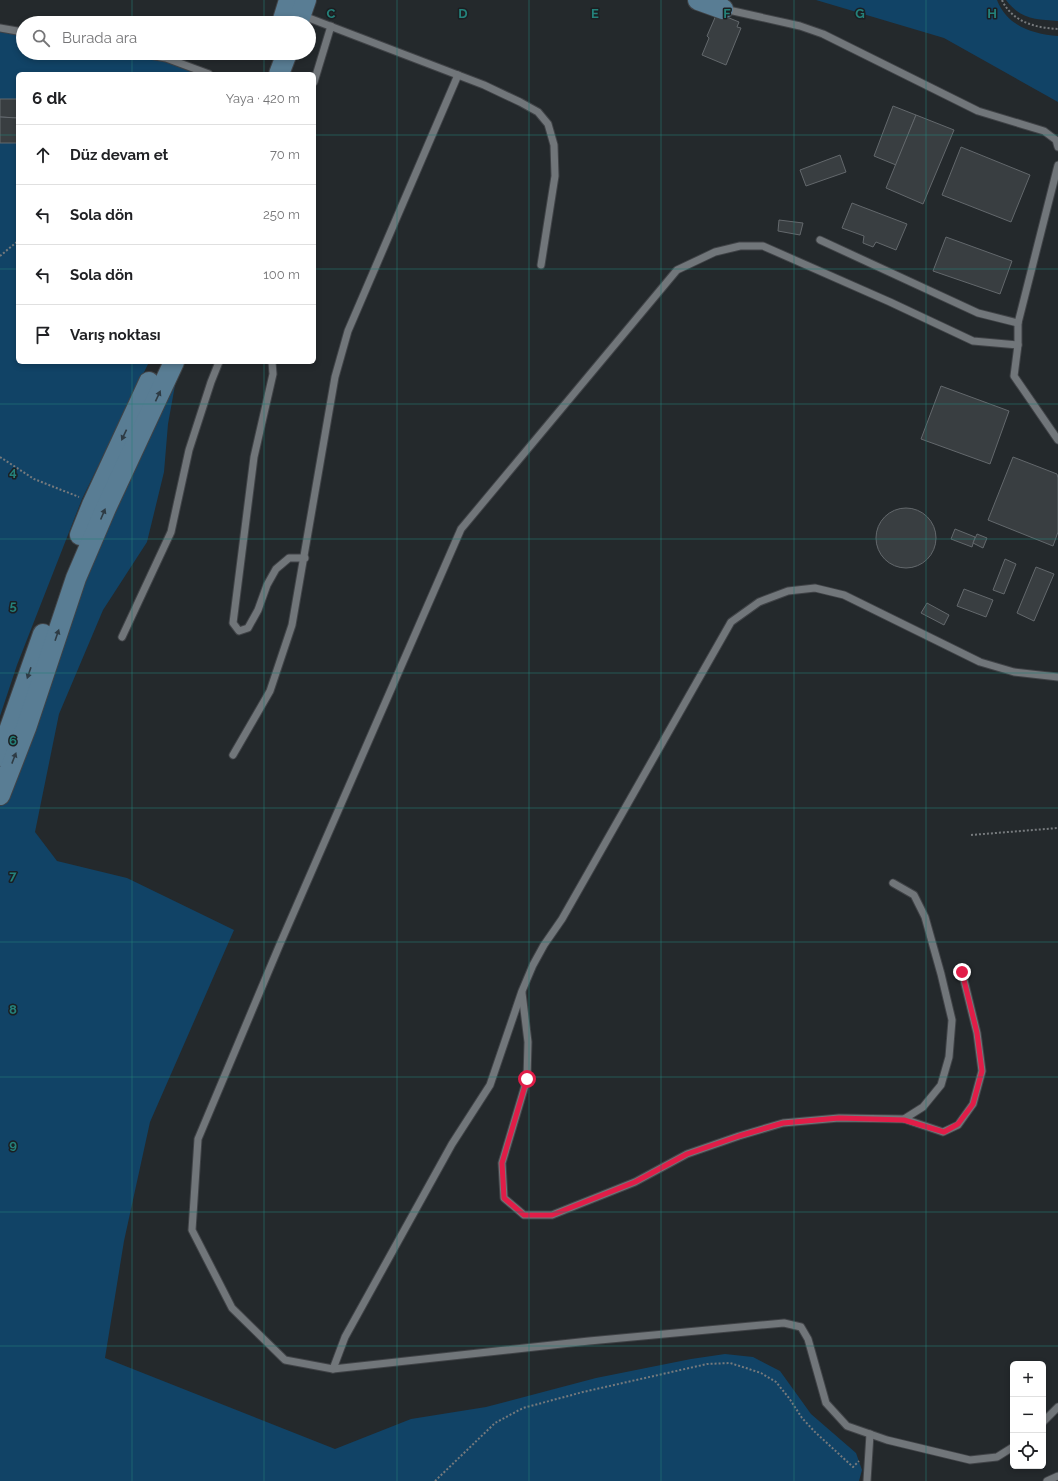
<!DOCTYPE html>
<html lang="tr">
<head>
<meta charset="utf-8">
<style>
	body { margin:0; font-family:Raleway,sans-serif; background:#f2f2f2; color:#202124 }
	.controls { position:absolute; right:12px; bottom:12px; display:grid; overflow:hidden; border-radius:6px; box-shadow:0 2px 6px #0003 }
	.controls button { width:36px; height:36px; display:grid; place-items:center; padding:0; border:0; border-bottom:1px solid #e0e0e0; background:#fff; color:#202124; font:20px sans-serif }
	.stop { position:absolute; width:12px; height:12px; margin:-9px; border:3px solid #e11d48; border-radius:50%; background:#fff }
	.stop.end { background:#e11d48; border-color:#fff; box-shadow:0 1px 4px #0008 }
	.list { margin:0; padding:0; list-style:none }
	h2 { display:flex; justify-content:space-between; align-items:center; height:52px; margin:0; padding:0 16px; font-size:17px }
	h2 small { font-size:13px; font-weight:400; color:#757577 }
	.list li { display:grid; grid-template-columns:26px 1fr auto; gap:12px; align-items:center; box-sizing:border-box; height:60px; padding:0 16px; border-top:1px solid #e0e0e0 }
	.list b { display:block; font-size:15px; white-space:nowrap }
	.list em { font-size:13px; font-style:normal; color:#757577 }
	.icon { flex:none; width:22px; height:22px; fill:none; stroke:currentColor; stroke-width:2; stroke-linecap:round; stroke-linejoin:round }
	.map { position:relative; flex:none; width:1058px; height:1481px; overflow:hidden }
	.search { position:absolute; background:#fff; box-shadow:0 2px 6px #0003; left:16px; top:16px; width:300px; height:44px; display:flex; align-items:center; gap:10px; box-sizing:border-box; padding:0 14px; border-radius:22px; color:#757577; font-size:15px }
	.panel { position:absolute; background:#fff; box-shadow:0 2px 6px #0003; left:16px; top:72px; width:300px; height:292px; border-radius:6px }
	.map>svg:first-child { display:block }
	.green { fill:#114366 }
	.building { fill:#393e41; stroke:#63686c }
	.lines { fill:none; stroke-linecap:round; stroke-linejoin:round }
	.service-casing { stroke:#404347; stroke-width:9 }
	.secondary-casing { stroke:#404347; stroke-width:22 }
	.path { stroke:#767a7d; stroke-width:2; stroke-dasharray:2 2; stroke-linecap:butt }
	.service { stroke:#71767a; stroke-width:7 }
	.secondary { stroke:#597d94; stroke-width:20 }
	.oneway { fill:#2e3b44 }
	.route { stroke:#e11d48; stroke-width:5 }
	.grid { fill:none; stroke:#24817a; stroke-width:1; stroke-opacity:0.55 }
	.grid-label { font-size:13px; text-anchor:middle; font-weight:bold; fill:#24817a; stroke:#1b1f22; stroke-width:3; stroke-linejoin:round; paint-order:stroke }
</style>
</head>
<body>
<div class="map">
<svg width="1058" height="1481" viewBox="0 0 1058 1481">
	<rect width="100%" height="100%" fill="#24292c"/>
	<g class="green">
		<path d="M816,0h181c10,26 35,34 61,36v66l-114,-64z"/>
		<path d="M1006,0h52v21c-22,-2 -37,-1 -52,-21z"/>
		<path d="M0,28l23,4v21h116l67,21h-188v288h131l-67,137 -65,166 -17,51z"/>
		<path d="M179,363l-11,61 -4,48 -17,70 -44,68 -44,104 -24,118 22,29 70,17 107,52 -84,192 -26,119 -19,117 230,91 76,-30 75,-12 110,-29 95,-19 34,-5 28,3 27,14 31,43 45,39 6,17 -3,11h-859v-680l76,-223z"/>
	</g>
	<g class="building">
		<path d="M717,13l22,9 -2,5 4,1 -15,37 -24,-10 7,-17 -2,-2z"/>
		<path d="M0,99h18v19l-18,-1z"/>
		<path d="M893,106l23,9 -20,50 -22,-9z"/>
		<path d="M916,115l38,15 -31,74 -37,-16z"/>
		<path d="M0,117l18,1v25h-18z"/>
		<path d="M961,147l69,28 -19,47 -69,-27z"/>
		<path d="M840,155l6,17 -40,14 -6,-16z"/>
		<path d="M852,203l55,21 -11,26 -20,-8 -3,5 -10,-4 1,-7 -22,-8z"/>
		<path d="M779,220l24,3 -3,12 -22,-4z"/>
		<path d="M946,237l66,24 -12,33 -67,-23z"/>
		<path d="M941,386l68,25 -19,53 -69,-25z"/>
		<path d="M1013,457l44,17 1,4v54l-5,14 -65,-26z"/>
		<circle cx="906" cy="538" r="30"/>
		<path d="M955,529l20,8 -3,10 -21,-8z"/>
		<path d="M977,534l10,4 -4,10 -10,-5z"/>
		<path d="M1005,559l11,5 -12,30 -11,-4z"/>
		<path d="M1036,567l18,7 -20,47 -17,-8z"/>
		<path d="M964,589l29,11 -7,17 -29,-11z"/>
		<path d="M927,603l22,12 -5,10 -23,-12z"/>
	</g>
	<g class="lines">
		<defs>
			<g id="service">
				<path d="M724,9l76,17 23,8 155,77 66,20 12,9 2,7"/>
				<path d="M301,15l183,70 36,17 18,10 10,12 6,21 1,31 -14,89"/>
				<path d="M0,28l23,4"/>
				<path d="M139,53l27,5 43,16"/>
				<path d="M314,82l17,-56"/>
				<path d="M1058,165l-40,158v22l-4,31 44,64"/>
				<path d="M820,240l158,73 40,10"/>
				<path d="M272,362l1,12 -19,83 -21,166 6,8 9,-3 10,-18 9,-25 9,-16 13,-11h16"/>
				<path d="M122,637l49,-105 18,-82 22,-68 8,-20"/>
				<path d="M233,755l37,-64 22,-66 43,-248 13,-46 110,-256"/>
				<path d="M522,993l6,49 -1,37 -25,84 2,35 20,17h28l83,-33 52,-28 52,-18 44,-13 56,-5 65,1 19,-12 18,-22 8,-28 3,-37 -11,-46 -16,-57 -11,-22 -21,-12"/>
				<path d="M904,1119l39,13 15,-7 15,-21 9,-33 -5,-38 -15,-61"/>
				<path d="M333,1369l12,-32 107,-193 38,-59 32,-94 11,-26 11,-20 18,-26 169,-297 28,-20 29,-11 27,-3 29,7 136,67 34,10 44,5"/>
				<path d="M1043,1422l15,-15"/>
				<path d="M1013,1447l-16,10 -27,3 -83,-20 -40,-14 -21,-23 -18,-64 -7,-12 -17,-4 -195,18 -256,28 -48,-9 -53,-52 -40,-78 6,-91 82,-195 181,-415 216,-259 38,-18 25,-6h23l127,56 83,39 45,4"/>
				<path d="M867,1481l3,-47"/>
				<path d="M1047,1481l11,-5"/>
			</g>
			<g id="secondary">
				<path d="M698,0l25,9"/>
				<path d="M282,23l7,-23"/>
				<path d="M298,23l8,-23"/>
				<path d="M279,74l8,-21"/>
				<path d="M80,535l12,-30 57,-123"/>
				<path d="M0,756l43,-122"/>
				<path d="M0,795l26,-67 50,-150 30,-70 68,-146"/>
			</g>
		</defs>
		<use href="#service" class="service-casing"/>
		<use href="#secondary" class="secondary-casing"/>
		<g class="path">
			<path d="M1002,0c10,22 34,28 56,29"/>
			<path d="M0,256l18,-15"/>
			<path d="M0,457l34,22 45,18"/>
			<path d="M971,835l87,-7"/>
			<path d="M435,1481l60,-58 28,-15 60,-16 124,-28 23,-1 16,5 15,5 15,9 13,16 13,20 13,14 38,35 6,-6"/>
		</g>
		<use href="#service" class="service"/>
		<use href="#secondary" class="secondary"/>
	</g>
	<defs><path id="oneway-solid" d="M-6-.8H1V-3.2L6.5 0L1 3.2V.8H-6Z"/></defs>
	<g class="oneway">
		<use href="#oneway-solid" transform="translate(158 396) rotate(-65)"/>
		<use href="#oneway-solid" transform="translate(124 435) rotate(115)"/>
		<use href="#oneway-solid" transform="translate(103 514) rotate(-67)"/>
		<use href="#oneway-solid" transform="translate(57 635) rotate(-71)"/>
		<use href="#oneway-solid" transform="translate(29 673) rotate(109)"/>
		<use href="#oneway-solid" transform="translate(14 758) rotate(-69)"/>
	</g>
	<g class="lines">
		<path class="route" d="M527,1079l-25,84 2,35 20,17h28l83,-33 52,-28 52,-18 44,-13 56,-5 65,2 40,12 14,-8 15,-20 9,-33 -5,-38 -15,-61"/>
	</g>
	<path class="grid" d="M132,0v23M264,0v23M397,0v1481M529,0v1481M661,0v1481M794,0v1481M926,0v1481M132,53v21M264,53v21M0,135h18M314,135h744M0,269h18M314,269h744M132,362v1119M264,362v1119M0,404h1058M0,539h1058M0,673h1058M0,808h1058M0,942h1058M0,1077h1058M0,1212h1058M0,1346h1058"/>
	<g class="grid-label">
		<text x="331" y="18">C</text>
		<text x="463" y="18">D</text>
		<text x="595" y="18">E</text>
		<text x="727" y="18">F</text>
		<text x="860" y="18">G</text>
		<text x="992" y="18">H</text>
		<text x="13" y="476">4</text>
		<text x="13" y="610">5</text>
		<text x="13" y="745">6</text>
		<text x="13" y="880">7</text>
		<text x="13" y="1014">8</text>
		<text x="13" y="1149">9</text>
	</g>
</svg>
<div class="controls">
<button>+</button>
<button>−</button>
<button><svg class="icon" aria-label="locate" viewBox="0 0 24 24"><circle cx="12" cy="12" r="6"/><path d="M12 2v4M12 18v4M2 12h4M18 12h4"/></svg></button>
</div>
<div class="stop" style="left:527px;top:1079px"></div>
<div class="stop end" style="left:962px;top:972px"></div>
<div class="search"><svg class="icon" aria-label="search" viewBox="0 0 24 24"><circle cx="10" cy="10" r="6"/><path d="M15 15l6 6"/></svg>Burada ara</div>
<section class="panel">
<h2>6 dk<small>Yaya · 420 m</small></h2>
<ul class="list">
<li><svg class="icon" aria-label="ahead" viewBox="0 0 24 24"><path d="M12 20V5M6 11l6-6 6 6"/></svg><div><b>Düz devam et</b></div><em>70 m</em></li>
<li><svg class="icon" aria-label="left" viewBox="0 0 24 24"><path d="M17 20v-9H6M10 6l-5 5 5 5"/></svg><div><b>Sola dön</b></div><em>250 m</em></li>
<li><svg class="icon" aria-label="left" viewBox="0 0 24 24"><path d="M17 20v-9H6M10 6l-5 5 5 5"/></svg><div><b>Sola dön</b></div><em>100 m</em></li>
<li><svg class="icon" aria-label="arrive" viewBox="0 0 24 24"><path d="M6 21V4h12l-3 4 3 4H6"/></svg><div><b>Varış noktası</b></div></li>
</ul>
</section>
</div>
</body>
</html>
